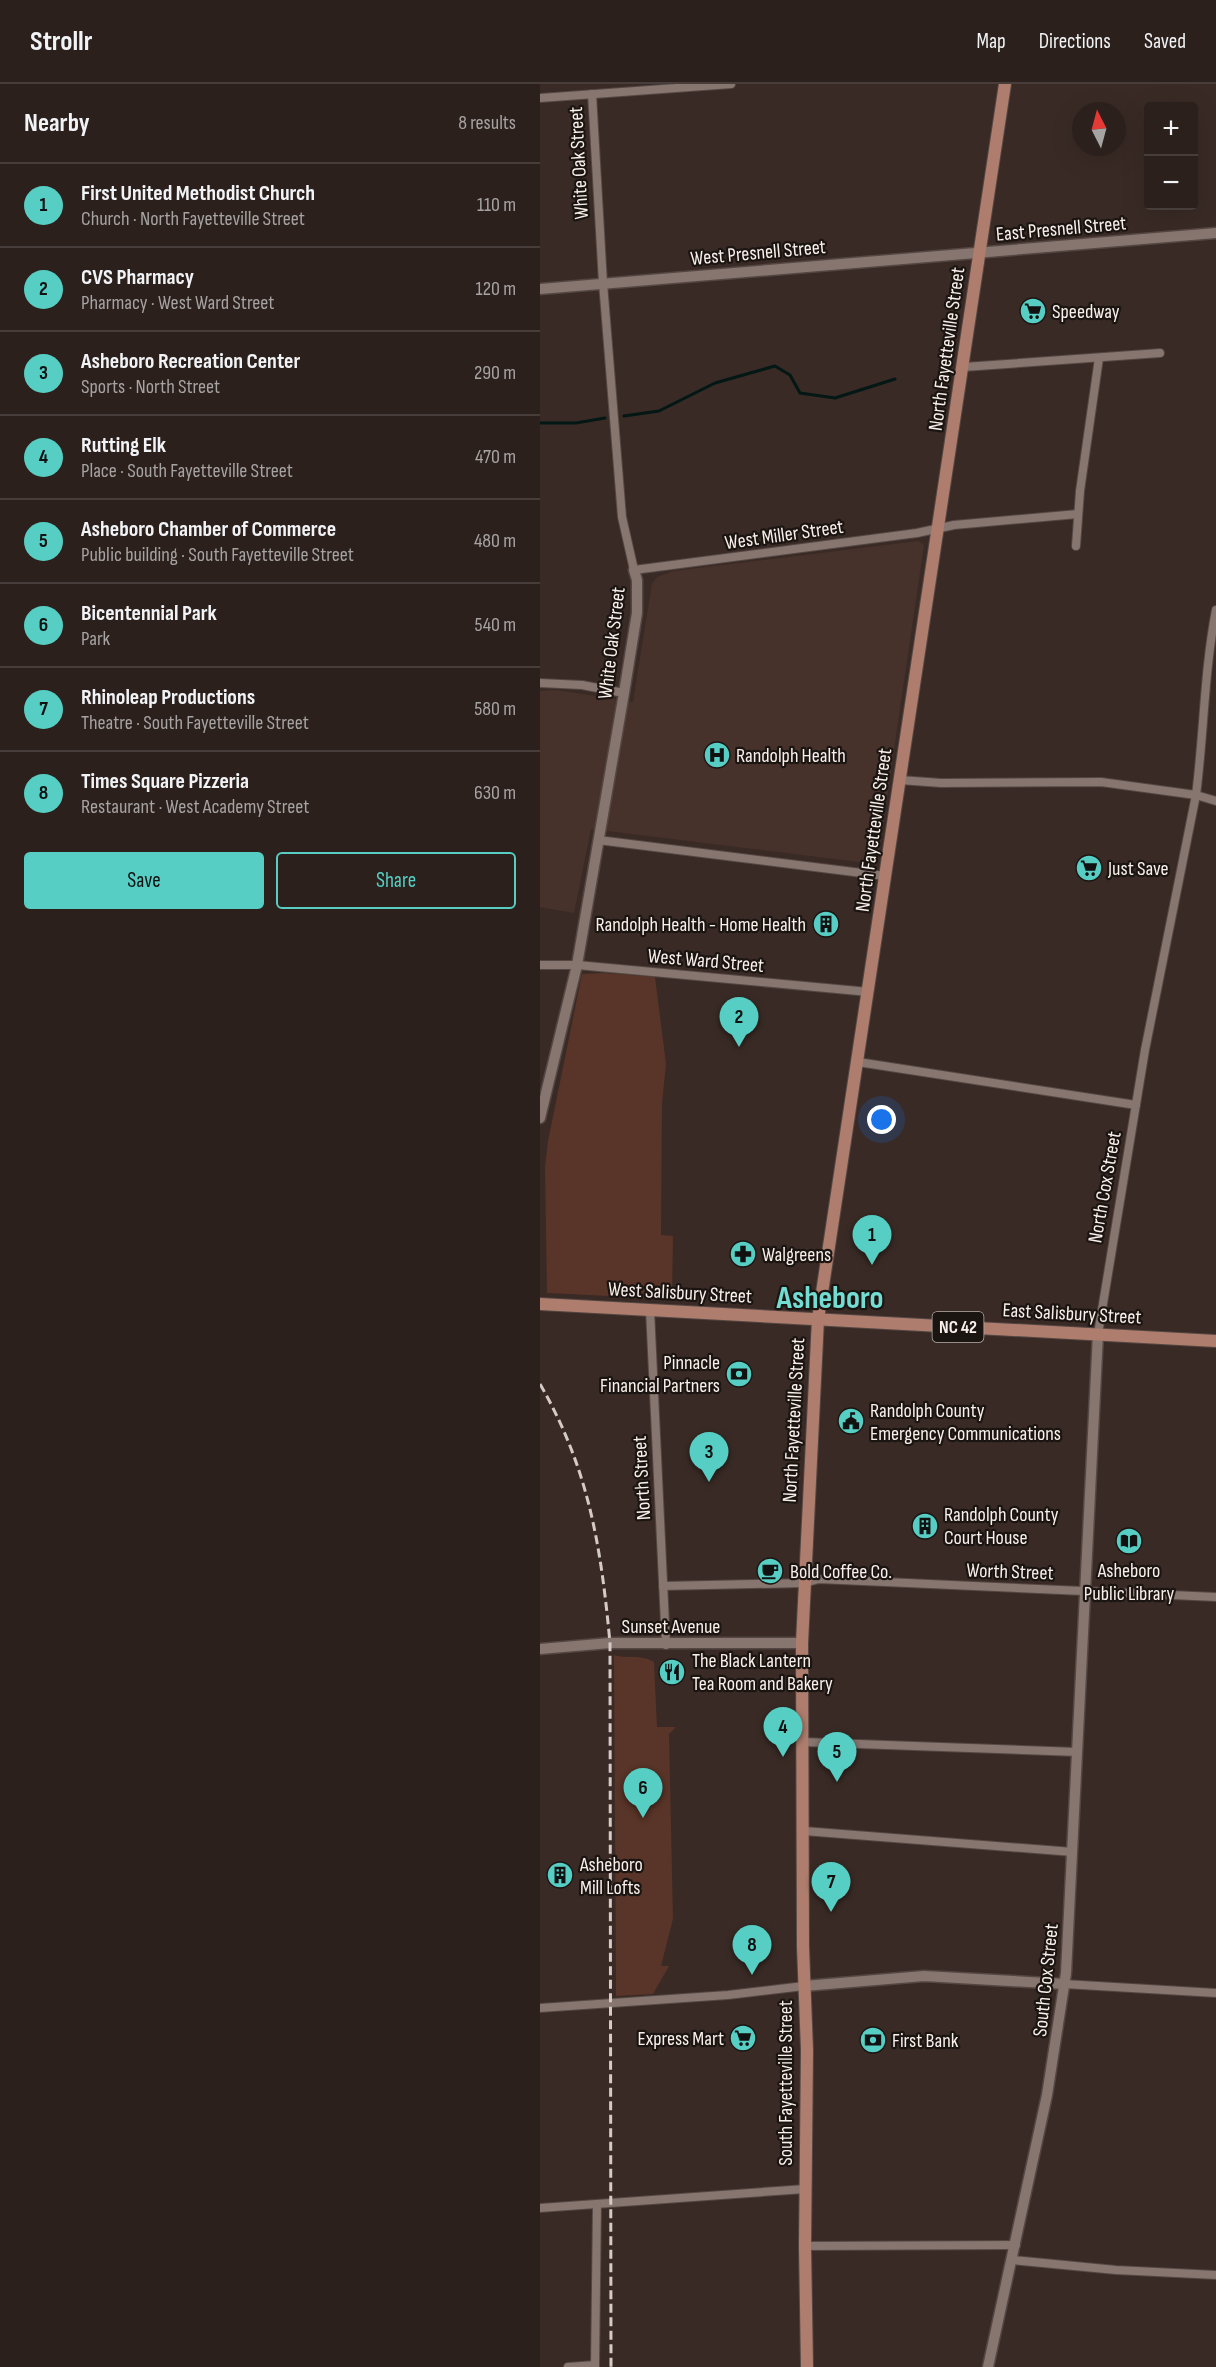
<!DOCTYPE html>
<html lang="en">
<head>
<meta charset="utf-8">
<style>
	body { margin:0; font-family:"Sofia Sans Condensed",sans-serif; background:#372d29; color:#f1f3f6 }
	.controls { position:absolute; right:18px; top:18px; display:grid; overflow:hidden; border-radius:6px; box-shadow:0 6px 24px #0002 }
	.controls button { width:54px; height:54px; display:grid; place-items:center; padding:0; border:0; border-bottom:2px solid #473e3b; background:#2b201c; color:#f1f3f6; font:30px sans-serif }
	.compass { position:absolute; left:532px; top:18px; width:54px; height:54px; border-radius:50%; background:#2b201c; box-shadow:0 6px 24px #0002; rotate:354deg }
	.you { position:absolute; left:342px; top:1036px; width:21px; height:21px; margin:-15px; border:4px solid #fff; border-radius:50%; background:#1a73e8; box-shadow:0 0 0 9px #1a73e833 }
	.badge { display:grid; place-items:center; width:39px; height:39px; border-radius:50%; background:#56cec3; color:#111; font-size:20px; font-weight:700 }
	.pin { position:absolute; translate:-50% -50px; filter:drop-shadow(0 2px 3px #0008) }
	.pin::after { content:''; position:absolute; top:32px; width:21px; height:18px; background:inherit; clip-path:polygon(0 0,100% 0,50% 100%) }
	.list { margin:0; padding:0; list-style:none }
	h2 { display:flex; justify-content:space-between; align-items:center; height:78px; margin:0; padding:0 24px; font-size:26px }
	h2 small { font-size:20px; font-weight:400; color:#a6a3a3 }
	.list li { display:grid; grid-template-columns:39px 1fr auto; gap:18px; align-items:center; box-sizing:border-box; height:84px; padding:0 24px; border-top:2px solid #473e3b }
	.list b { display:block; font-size:22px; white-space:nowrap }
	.list p { margin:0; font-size:20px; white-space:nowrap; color:#a6a3a3 }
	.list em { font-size:20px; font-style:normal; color:#a6a3a3 }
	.actions { display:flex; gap:12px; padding:18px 24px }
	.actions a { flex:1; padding:14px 0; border:2px solid #56cec3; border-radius:6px; text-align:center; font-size:21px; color:#56cec3 }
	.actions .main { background:#56cec3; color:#111 }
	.map { position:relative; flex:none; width:676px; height:2283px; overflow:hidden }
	header { display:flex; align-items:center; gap:36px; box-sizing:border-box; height:84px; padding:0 30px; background:#2b201c; border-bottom:2px solid #473e3b }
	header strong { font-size:28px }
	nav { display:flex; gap:33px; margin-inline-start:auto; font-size:21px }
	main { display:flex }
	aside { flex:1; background:#2b201c }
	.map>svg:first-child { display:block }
	.built { fill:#47322b }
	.green { fill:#593428 }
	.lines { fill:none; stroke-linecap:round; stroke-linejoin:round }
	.stream { stroke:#031715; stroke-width:3 }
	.street-casing { stroke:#544743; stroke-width:10 }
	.secondary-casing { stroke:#544743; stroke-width:13 }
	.primary-casing { stroke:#544743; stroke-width:14 }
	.street { stroke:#87756f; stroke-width:8 }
	.secondary { stroke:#87756f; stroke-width:10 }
	.primary { stroke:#ae7d6d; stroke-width:12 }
	.rail { stroke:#d5cac6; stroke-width:3; stroke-dasharray:9 4.5; stroke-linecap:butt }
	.labels { text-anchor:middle; stroke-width:4.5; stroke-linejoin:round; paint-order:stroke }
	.shield { fill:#1b1512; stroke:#b6aeaa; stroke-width:1.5 }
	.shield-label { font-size:18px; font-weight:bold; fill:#f9efeb }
	.street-label { font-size:20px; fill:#f9efeb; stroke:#1b1512 }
	.poi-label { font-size:20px; fill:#f9efeb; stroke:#1b1512; text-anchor:start }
	.town-label { font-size:32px; font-weight:bold; fill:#73ddd3; stroke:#1b1512 }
</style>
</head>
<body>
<header>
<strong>Strollr</strong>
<nav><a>Map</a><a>Directions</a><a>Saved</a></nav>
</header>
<main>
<aside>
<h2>Nearby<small>8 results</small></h2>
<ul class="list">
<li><span class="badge">1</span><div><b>First United Methodist Church</b><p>Church · North Fayetteville Street</p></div><em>110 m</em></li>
<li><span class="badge">2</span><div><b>CVS Pharmacy</b><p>Pharmacy · West Ward Street</p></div><em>120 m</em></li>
<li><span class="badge">3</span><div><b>Asheboro Recreation Center</b><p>Sports · North Street</p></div><em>290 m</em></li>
<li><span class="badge">4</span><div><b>Rutting Elk</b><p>Place · South Fayetteville Street</p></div><em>470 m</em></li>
<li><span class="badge">5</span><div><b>Asheboro Chamber of Commerce</b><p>Public building · South Fayetteville Street</p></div><em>480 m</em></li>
<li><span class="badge">6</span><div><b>Bicentennial Park</b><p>Park</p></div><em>540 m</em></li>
<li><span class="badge">7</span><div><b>Rhinoleap Productions</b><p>Theatre · South Fayetteville Street</p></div><em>580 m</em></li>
<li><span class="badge">8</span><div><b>Times Square Pizzeria</b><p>Restaurant · West Academy Street</p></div><em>630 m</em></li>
</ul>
<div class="actions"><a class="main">Save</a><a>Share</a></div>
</aside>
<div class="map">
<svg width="676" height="2283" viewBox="0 0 676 2283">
	<rect width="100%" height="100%" fill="#392a25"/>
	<path class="built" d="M378,457l6,4 -46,314 -11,4 -276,-34 -17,84 -34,-6v-216l17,-1 76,12 19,-118 5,-7 17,-6z"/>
	<g class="green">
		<path d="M65,889l50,4 11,87 -4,39 -1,132 12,1 -1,63 -125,-6 -2,-126 3,-26 34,-167z"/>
		<path d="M74,1571c12,4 28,-1 40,7l3,65h19l-7,7 4,185 -12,47h8l-16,28 -37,2z"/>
	</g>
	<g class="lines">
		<g class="stream">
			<path d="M84,332l35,-5 56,-28 60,-17 15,9 10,18 35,5 60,-19"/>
			<path d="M0,339h36l29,-5"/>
		</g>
		<defs>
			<g id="street">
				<path d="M52,10l11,189 19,234 12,53 283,-37 37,-8 124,-11"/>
				<path d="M0,14l191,-14"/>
				<path d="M424,283l196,-14"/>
				<path d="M536,462l4,-55 19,-133"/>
				<path d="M676,526c-12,62 -12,123 -20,185l20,6"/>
				<path d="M0,599l42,2 42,8"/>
				<path d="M360,696l41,3 160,-1 95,13 -51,255 -47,284"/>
				<path d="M58,756l288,36"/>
				<path d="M0,881h37l292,27"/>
				<path d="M318,978l278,43"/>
				<path d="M110,1226l16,335"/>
				<path d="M123,1502l141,-3 15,-4 397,18"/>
				<path d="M263,1658l274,10"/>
				<path d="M264,1747l269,21"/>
				<path d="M524,1900l152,9"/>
				<path d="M0,1924l188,-13 76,-9"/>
				<path d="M0,2124l265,-19"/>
				<path d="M265,2162l211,-1"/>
				<path d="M472,2176l104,10 100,5"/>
				<path d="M28,2283l27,-2"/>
				<path d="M55,2283l2,-163"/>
			</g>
			<g id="secondary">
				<path d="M0,205l676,-56"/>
				<path d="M0,1034l37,-153 47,-272 13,-80v-33l-3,-10"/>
				<path d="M0,1565l70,-6h192"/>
				<path d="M264,1902l120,-10 140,8"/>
				<path d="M448,2283l59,-272 19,-122 32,-639"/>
			</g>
			<g id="primary">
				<path d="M0,1220l676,37"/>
				<path d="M267,2283l-2,-121 2,-196 -4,-103 -1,-304 16,-324 187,-1235"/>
			</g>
		</defs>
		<use href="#street" class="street-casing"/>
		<use href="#secondary" class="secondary-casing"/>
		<use href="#primary" class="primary-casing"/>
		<use href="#street" class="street"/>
		<use href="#secondary" class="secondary"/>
		<use href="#primary" class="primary"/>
		<path class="rail" d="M0,1300c49,85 61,163 70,259l1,724"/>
	</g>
	<defs>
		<symbol id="supermarket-disc" viewBox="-11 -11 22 22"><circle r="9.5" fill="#56cec3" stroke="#1b1512"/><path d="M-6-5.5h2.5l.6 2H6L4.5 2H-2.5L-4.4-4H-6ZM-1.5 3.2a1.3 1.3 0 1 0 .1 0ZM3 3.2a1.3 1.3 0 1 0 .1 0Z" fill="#111"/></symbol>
		<symbol id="hospital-disc" viewBox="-11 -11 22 22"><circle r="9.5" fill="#56cec3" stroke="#1b1512"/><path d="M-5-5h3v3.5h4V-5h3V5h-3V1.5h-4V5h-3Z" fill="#111"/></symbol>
		<symbol id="building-disc" viewBox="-11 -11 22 22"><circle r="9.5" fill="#56cec3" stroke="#1b1512"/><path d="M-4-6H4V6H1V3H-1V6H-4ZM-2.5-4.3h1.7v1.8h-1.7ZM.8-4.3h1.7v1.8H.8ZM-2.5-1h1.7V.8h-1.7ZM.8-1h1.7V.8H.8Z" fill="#111"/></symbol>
		<symbol id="pharmacy-disc" viewBox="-11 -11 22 22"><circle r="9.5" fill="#56cec3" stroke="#1b1512"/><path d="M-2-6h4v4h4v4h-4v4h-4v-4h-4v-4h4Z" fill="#111"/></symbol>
		<symbol id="bank-disc" viewBox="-11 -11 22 22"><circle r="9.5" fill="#56cec3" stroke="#1b1512"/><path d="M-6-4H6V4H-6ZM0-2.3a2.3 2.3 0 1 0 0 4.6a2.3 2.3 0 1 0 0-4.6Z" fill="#111"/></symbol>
		<symbol id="civic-disc" viewBox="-11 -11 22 22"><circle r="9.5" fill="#56cec3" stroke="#1b1512"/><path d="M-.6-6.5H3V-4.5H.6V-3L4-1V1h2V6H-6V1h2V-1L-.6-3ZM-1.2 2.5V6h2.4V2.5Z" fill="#111"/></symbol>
		<symbol id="library-disc" viewBox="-11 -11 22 22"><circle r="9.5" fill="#56cec3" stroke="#1b1512"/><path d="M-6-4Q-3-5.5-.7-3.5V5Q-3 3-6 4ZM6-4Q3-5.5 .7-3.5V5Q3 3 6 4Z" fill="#111"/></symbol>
		<symbol id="cafe-disc" viewBox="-11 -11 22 22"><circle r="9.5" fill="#56cec3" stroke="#1b1512"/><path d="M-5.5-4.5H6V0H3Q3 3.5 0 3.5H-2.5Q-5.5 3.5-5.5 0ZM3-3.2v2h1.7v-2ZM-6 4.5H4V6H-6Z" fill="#111"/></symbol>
		<symbol id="restaurant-disc" viewBox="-11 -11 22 22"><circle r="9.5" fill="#56cec3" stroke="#1b1512"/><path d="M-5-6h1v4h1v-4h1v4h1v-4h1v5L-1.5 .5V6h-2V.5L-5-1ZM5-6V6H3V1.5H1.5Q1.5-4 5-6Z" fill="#111"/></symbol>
	</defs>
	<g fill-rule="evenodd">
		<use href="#supermarket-disc" x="478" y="212" width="30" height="30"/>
		<use href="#hospital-disc" x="162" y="656" width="30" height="30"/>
		<use href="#supermarket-disc" x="534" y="769" width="30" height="30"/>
		<use href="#building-disc" x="271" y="825" width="30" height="30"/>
		<use href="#pharmacy-disc" x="188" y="1155" width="30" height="30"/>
		<use href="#bank-disc" x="184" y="1275" width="30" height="30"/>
		<use href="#civic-disc" x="296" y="1322" width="30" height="30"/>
		<use href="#building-disc" x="370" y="1427" width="30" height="30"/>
		<use href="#library-disc" x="574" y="1442" width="30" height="30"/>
		<use href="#cafe-disc" x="215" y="1472" width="30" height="30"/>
		<use href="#restaurant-disc" x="117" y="1573" width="30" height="30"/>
		<use href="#building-disc" x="5" y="1776" width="30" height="30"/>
		<use href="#supermarket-disc" x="188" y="1939" width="30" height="30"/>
		<use href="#bank-disc" x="318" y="1941" width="30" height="30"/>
	</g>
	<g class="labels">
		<rect class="shield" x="392.5" y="1228" width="51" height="30" rx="4.5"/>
		<g class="shield-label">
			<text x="418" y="1249">NC 42</text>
		</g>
		<g class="street-label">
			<text transform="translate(38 79) rotate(-93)" y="7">White Oak Street</text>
			<text transform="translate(521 144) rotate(-5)" y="7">East Presnell Street</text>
			<text transform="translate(218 168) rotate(-5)" y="7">West Presnell Street</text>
			<text transform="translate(406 265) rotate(-82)" y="7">North Fayetteville Street</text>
			<text transform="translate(244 450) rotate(-8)" y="7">West Miller Street</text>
			<text transform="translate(71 559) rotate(-83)" y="7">White Oak Street</text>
			<text transform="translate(333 746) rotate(-82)" y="7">North Fayetteville Street</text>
			<text transform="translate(166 876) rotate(5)" y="7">West Ward Street</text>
			<text transform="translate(564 1103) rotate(-80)" y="7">North Cox Street</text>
			<text transform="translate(140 1208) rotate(3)" y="7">West Salisbury Street</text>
			<text transform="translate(532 1229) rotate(3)" y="7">East Salisbury Street</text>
			<text transform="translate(253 1336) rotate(-87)" y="7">North Fayetteville Street</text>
			<text transform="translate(101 1394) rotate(-93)" y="7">North Street</text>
			<text transform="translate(470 1487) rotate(2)" y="7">Worth Street</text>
			<text x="131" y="1549">Sunset Avenue</text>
			<text transform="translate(505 1896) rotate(-84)" y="7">South Cox Street</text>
			<text transform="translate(245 1999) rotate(-90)" y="7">South Fayetteville Street</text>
		</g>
		<g class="poi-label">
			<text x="512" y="234">Speedway</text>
			<text x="196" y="678">Randolph Health</text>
			<text x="568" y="791">Just Save</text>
			<text x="266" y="847" text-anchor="end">Randolph Health - Home Health</text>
			<text x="222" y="1177">Walgreens</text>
			<text x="180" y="1285" text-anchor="end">Pinnacle<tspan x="180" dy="23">Financial Partners</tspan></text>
			<text x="330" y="1333">Randolph County<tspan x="330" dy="23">Emergency Communications</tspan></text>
			<text x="404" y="1437">Randolph County<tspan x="404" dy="23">Court House</tspan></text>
			<text x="589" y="1493" text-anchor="middle">Asheboro<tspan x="589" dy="23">Public Library</tspan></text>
			<text x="250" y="1494">Bold Coffee Co.</text>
			<text x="152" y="1583">The Black Lantern<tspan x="152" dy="23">Tea Room and Bakery</tspan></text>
			<text x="40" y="1787">Asheboro<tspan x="40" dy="23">Mill Lofts</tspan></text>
			<text x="184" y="1961" text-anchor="end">Express Mart</text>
			<text x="352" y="1963">First Bank</text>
		</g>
		<g class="town-label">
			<text x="290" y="1224">Asheboro</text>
		</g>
	</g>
</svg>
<div class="controls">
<button>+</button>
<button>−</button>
</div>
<svg class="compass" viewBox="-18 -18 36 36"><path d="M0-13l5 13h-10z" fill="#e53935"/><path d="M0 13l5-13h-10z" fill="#a6a3a3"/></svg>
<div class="you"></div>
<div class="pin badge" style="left:332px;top:1181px">1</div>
<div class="pin badge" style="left:199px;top:963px">2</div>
<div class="pin badge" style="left:169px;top:1398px">3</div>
<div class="pin badge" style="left:243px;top:1673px">4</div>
<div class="pin badge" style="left:297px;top:1698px">5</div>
<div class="pin badge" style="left:103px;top:1734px">6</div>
<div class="pin badge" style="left:291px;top:1828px">7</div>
<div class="pin badge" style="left:212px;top:1891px">8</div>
</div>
</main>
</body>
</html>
